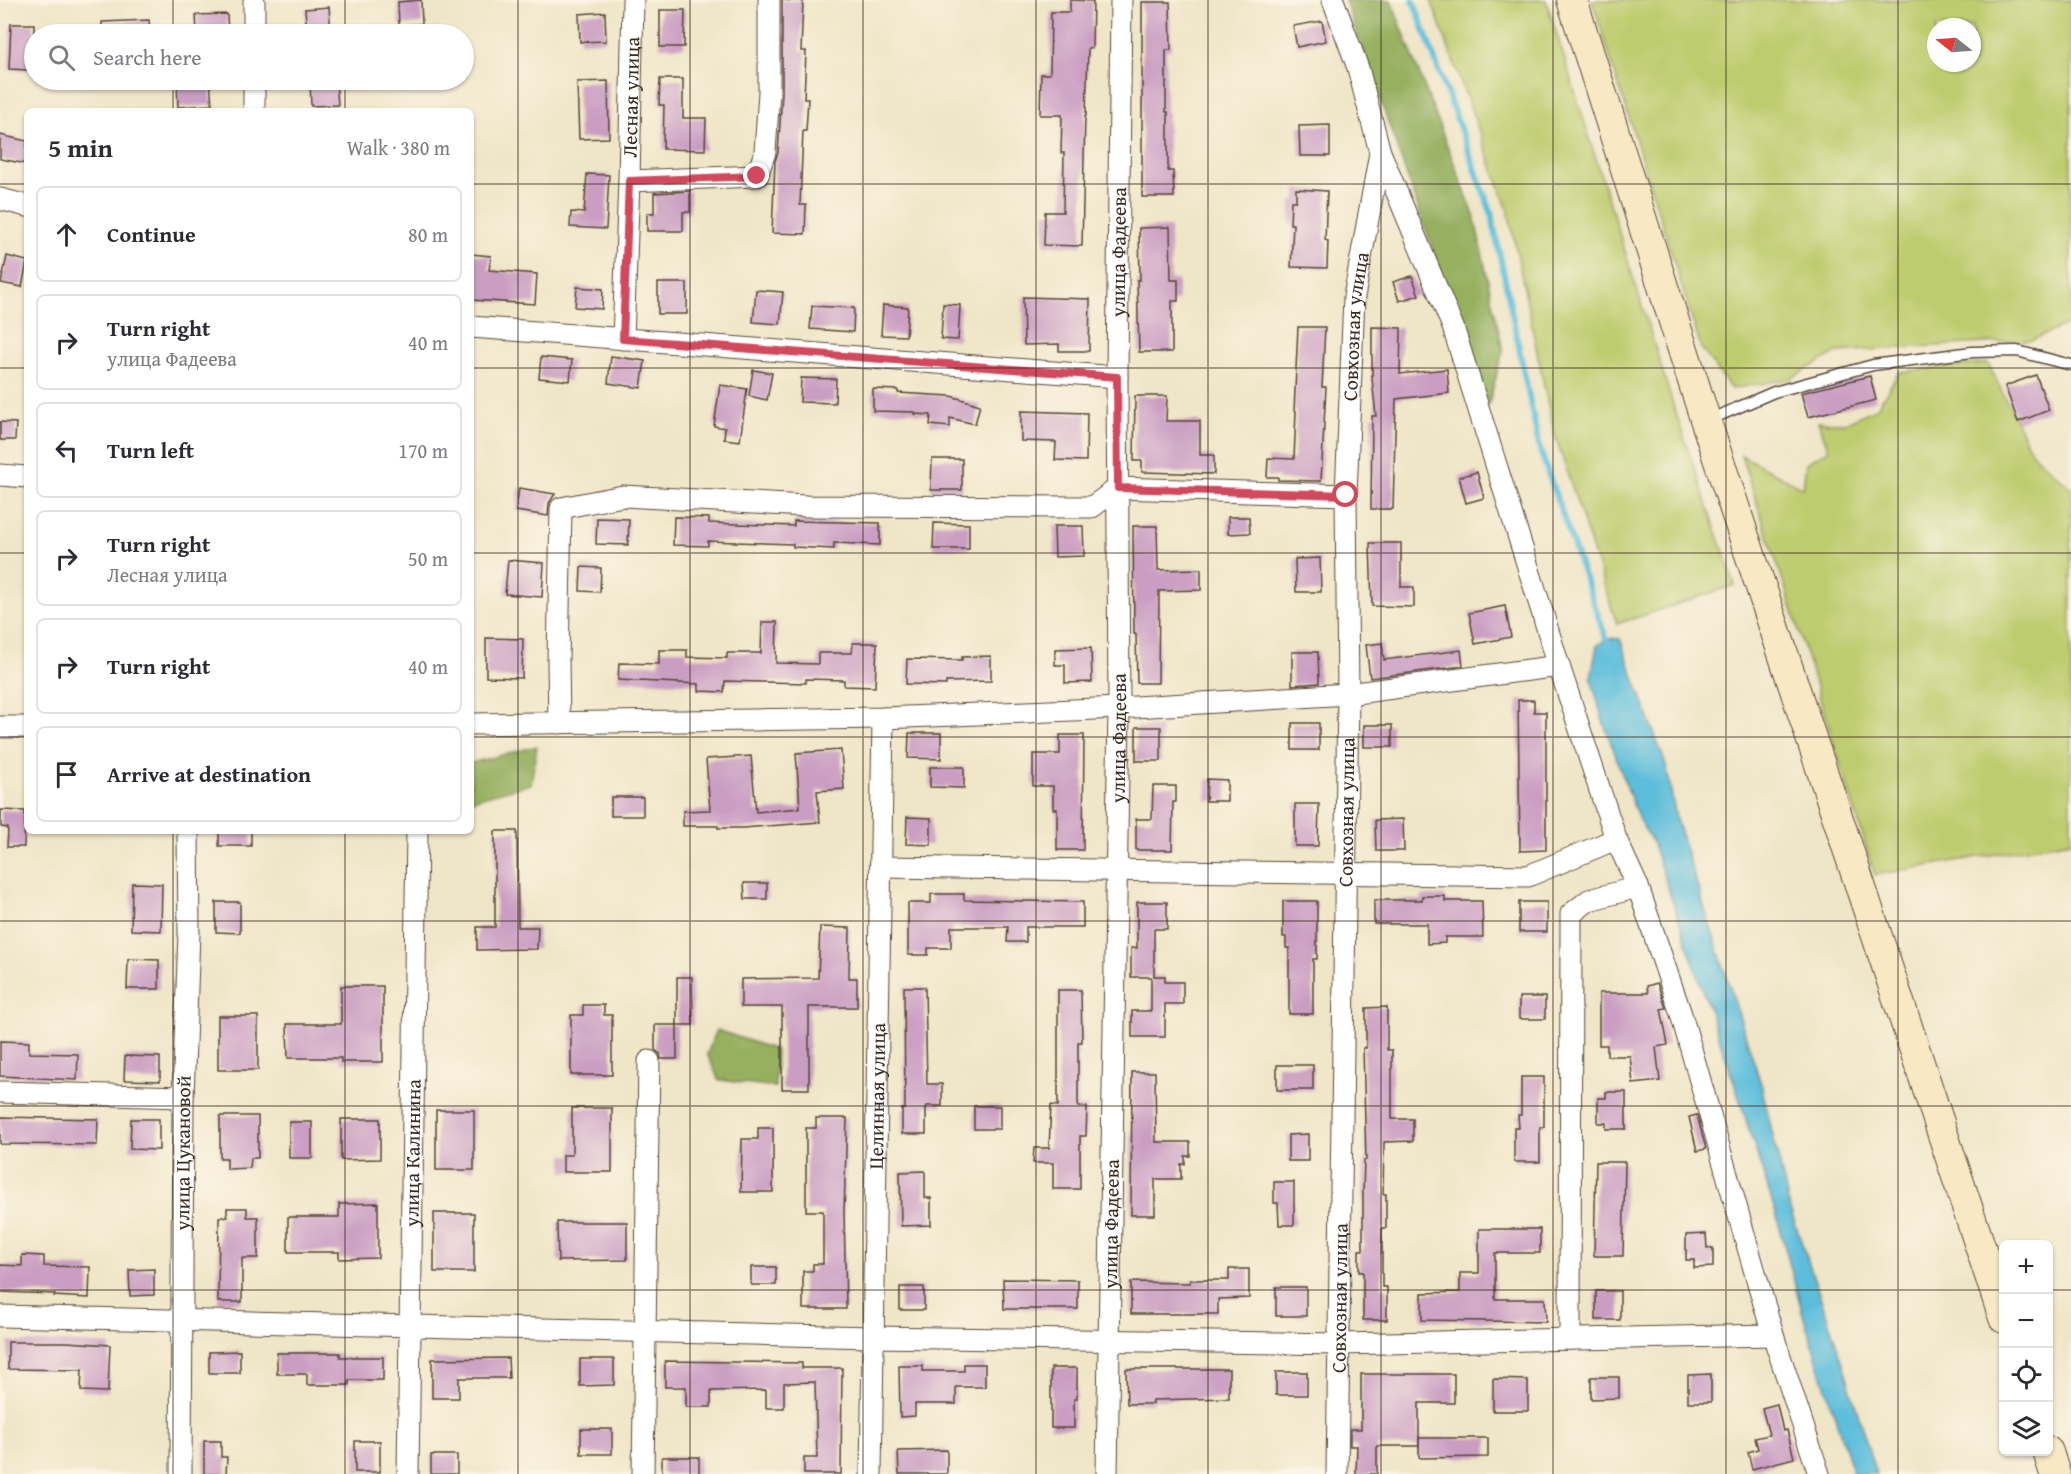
<!DOCTYPE html>
<html lang="en">
<head>
<meta charset="utf-8">
<style>
	body { margin:0; font-family:"Gentium Book Plus",serif; background:#f2f2f3; color:#2b2b33 }
	.controls { position:absolute; right:18px; bottom:18px; display:grid; overflow:hidden; border-radius:9px; box-shadow:0 2px 4px #0004 }
	.controls button { width:54px; height:54px; display:grid; place-items:center; padding:0; border:0; border-bottom:2px solid #e1e1e2; background:#fff; color:#2b2b33; font:30px sans-serif }
	.compass { position:absolute; left:1927px; top:18px; width:54px; height:54px; border-radius:50%; background:#fff; box-shadow:0 2px 4px #0004; rotate:287deg }
	.stop { position:absolute; width:18px; height:18px; margin:-14px; border:4px solid #d1495b; border-radius:50%; background:#fff }
	.stop.end { background:#d1495b; border-color:#fff; box-shadow:0 2px 6px #0008 }
	.list { margin:0; padding:0; list-style:none }
	h2 { display:flex; justify-content:space-between; align-items:center; height:78px; margin:0; padding:0 24px; font-size:26px }
	h2 small { font-size:20px; font-weight:400; color:#7c7c81 }
	.list li { display:grid; grid-template-columns:39px 1fr auto; gap:18px; align-items:center; box-sizing:border-box; height:96px; margin:0 12px 12px; padding:0 12px; border:2px solid #e1e1e2; border-radius:9px }
	.list b { display:block; font-size:22px; white-space:nowrap }
	.list p { margin:0; font-size:20px; white-space:nowrap; color:#7c7c81 }
	.list em { font-size:20px; font-style:normal; color:#7c7c81 }
	.icon { flex:none; width:33px; height:33px; fill:none; stroke:currentColor; stroke-width:2; stroke-linecap:round; stroke-linejoin:round }
	.map { position:relative; flex:none; width:2071px; height:1474px; overflow:hidden }
	.search { position:absolute; background:#fff; box-shadow:0 2px 4px #0004; left:24px; top:24px; width:450px; height:66px; display:flex; align-items:center; gap:15px; box-sizing:border-box; padding:0 21px; border-radius:33px; color:#7c7c81; font-size:22px }
	.panel { position:absolute; background:#fff; box-shadow:0 2px 4px #0004; left:24px; top:108px; width:450px; height:726px; border-radius:9px }
	.map>svg:first-child { display:block }
	.green { fill:#bdcc6e; stroke:#7c7b46; stroke-width:1.5; fill-rule:evenodd }
	.forest { fill:#96b061; stroke:#686d40; stroke-width:1.5 }
	.water { fill:#5dbedb; stroke:#4c747c; stroke-width:1.5 }
	.lines { fill:none; stroke-linecap:round; stroke-linejoin:round }
	.stream { stroke:#5dbedb; stroke-width:6 }
	.building { fill:#ca9ec2 }
	.service-casing { stroke:#564637; stroke-width:13 }
	.minor-casing { stroke:#564637; stroke-width:23 }
	.secondary-casing { stroke:#564637; stroke-width:32 }
	.service { stroke:#fff; stroke-width:10 }
	.minor { stroke:#fff; stroke-width:21 }
	.secondary { stroke:#f8e8c3; stroke-width:30 }
	.route { stroke:#d1495b; stroke-width:8 }
	.grid { fill:none; stroke:#3b2a1e; stroke-width:1.5; stroke-opacity:0.55 }
	.labels { text-anchor:middle; stroke-width:6; stroke-linejoin:round; paint-order:stroke }
	.street-label { font-size:20px; fill:#3b2a1e; stroke:#fcf5e5 }
</style>
</head>
<body>
<div class="map">
<svg width="2071" height="1474" viewBox="0 0 2071 1474">
	<rect width="100%" height="100%" fill="#fcf5e5"/>
	<filter id="ink" filterUnits="userSpaceOnUse"><feTurbulence type="fractalNoise" baseFrequency=".0167" numOctaves="2"/><feDisplacementMap in="SourceGraphic" scale="12" xChannelSelector="R" yChannelSelector="G"/><feConvolveMatrix kernelMatrix="1 2 1 2 8 2 1 2 1" color-interpolation-filters="sRGB"/></filter>
	<filter id="wash" filterUnits="userSpaceOnUse"><feTurbulence type="fractalNoise" baseFrequency=".008" numOctaves="4" result="noise"/><feDisplacementMap in="SourceGraphic" scale="24" xChannelSelector="R" yChannelSelector="G"/><feGaussianBlur stdDeviation="1.35" result="paint"/><feColorMatrix in="noise" values="0 0 0 0 0 0 0 0 0 0 0 0 0 0 0 0 0 1.4 0 .05"/><feComposite in="paint" operator="in"/></filter>
	<g filter="url(#wash)">
		<rect width="100%" height="100%" fill="#efe5c7"/>
		<g class="green">
			<path d="M1431,0h115l129,411 60,174 -118,39 -64,-195 -45,-219z"/>
			<path d="M1592,0h479v323l-39,17 -195,12 -47,27 -59,10 -30,-41zM1936,27h36v36h-36z"/>
			<path d="M1988,363l44,90 39,35v353l-196,34 -87,-279 -47,-141 62,33 3,-25 23,-13 -11,-28 27,1 32,-15 22,-36z"/>
		</g>
		<g class="forest">
			<path d="M1345,0h46l83,215 29,136 -15,55z"/>
			<path d="M537,746l-6,38 -60,16v-37z"/>
			<path d="M717,1030l59,20 -1,37 -56,-7 -12,-26z"/>
		</g>
		<path class="water" d="M1607,638l13,1 47,129 9,51 85,265 29,125 52,151 34,114h-23l-49,-156 -27,-101 -44,-138 -81,-238 -13,-21 -37,-102 -11,-41 6,-31z"/>
		<g class="lines">
			<path class="stream" d="M1413,0l78,212 49,238 69,197"/>
		</g>
		<g id="blocks">
			<g class="building">
				<path d="M421,0l1,24 -23,1 -1,-23z"/>
				<path d="M782,0l21,1 -2,50h5l-2,48h4l-2,32h-3l-3,74h6l-1,29 -33,-1 3,-72 3,-8 4,-60z"/>
				<path d="M1070,0l23,1 -1,47h-4l-2,68h-1l-3,130 -38,-1 1,-33h18l1,-59h-3l1,-38h-22l1,-41h9l1,-62h19z"/>
				<path d="M1142,2h28l1,48h-5v62h2v59h5l1,26h-32z"/>
				<path d="M329,7l2,27h-24l-2,-25z"/>
				<path d="M660,10h25l-1,37h-24z"/>
				<path d="M605,12l1,29 -26,1 -1,-28z"/>
				<path d="M227,14l1,20h-31l-1,-19z"/>
				<path d="M149,20l1,14h-48v-12z"/>
				<path d="M1322,21l4,20 -29,6 -4,-21z"/>
				<path d="M11,24h23v27h-5l-1,19 -19,-1z"/>
				<path d="M660,79h23v39h23l-1,32 -42,-1 1,-44h-5z"/>
				<path d="M177,80h33l2,25 -34,2z"/>
				<path d="M310,80h26l2,25 -27,1z"/>
				<path d="M608,81l1,57 -30,1 -2,-57z"/>
				<path d="M1330,125v31h-30l-1,-30z"/>
				<path d="M0,135l27,6v23l-27,-5z"/>
				<path d="M587,174l22,1 -3,54 -36,-2 1,-15 13,1z"/>
				<path d="M1296,189l31,2 -2,49 3,1 -1,27 -36,-1 2,-43h-3l1,-23h5z"/>
				<path d="M690,191v21h-7v19h-36v-18h7v-20z"/>
				<path d="M1170,227l1,53h7v21h-6v51h-33l-2,-72h3l-1,-52z"/>
				<path d="M471,254l20,2 -2,14 48,4 -2,30 -64,-4z"/>
				<path d="M7,256l20,5 -5,26 -21,-4z"/>
				<path d="M1412,276l7,19 -20,6 -6,-19z"/>
				<rect x="658" y="283" width="29" height="31"/>
				<path d="M577,287l26,2 -1,20 -27,-2z"/>
				<path d="M756,290l27,2 -3,32 -27,-2z"/>
				<path d="M1023,297l67,2 -1,52h-30v-7l-35,1z"/>
				<path d="M943,304l17,1 -2,35 -17,-1z"/>
				<path d="M883,305l25,2 -2,29 -25,-1z"/>
				<path d="M812,306l42,2 -1,24 -43,-3z"/>
				<path d="M1298,327h27l-3,60h4l-5,94 -43,-1v-3h-11l1,-19 26,1 2,-48h-2z"/>
				<path d="M1372,327l29,1 -1,46 47,-5 2,24 -53,6 -3,110h-22l1,-93h4l-4,-38z"/>
				<path d="M611,356l34,5 -4,27 -33,-5z"/>
				<path d="M541,357l31,3 -2,21 -31,-3z"/>
				<path d="M753,370l19,3 -5,27 -18,-4z"/>
				<path d="M2036,375l13,35 -31,12 -13,-36z"/>
				<path d="M1870,376l6,24 -68,17 -7,-24z"/>
				<path d="M801,378l35,1 -1,24 -35,-1z"/>
				<path d="M720,385l27,4 -7,52 -16,-2 1,-11 -11,-2z"/>
				<path d="M873,389l25,1v3l53,3 29,9 -5,19 -25,-6v9l-20,-2 1,-10 -16,-1v-2l-42,-1z"/>
				<path d="M1135,396h32l-1,25h34v34h14v19l-72,-2v-11h-8z"/>
				<path d="M1021,411l66,2 -1,48 -31,-1 1,-18 -35,-1z"/>
				<path d="M0,422l16,1 -1,17h-15z"/>
				<path d="M932,459h30v31h-31z"/>
				<path d="M1477,472l7,26 -18,5 -7,-26z"/>
				<path d="M519,488l36,6 -6,9 -1,13 -32,-5z"/>
				<path d="M674,517l35,1v5l85,3v-5l86,2v22l-46,-2v6l-41,-2v-3l-85,-3v5l-35,-1z"/>
				<path d="M1228,517h21l1,16 -22,1z"/>
				<path d="M597,518l32,1 -1,26 -32,-1z"/>
				<path d="M934,523l35,1v25h-36z"/>
				<path d="M1054,526h29l1,30 -29,1z"/>
				<path d="M1133,526h24l1,44 43,-1v21l-42,1 -1,92h-21l-1,-49h-2z"/>
				<path d="M1370,543h31v44h13v20l-42,-1z"/>
				<path d="M1320,558l1,34h-25l-1,-33z"/>
				<path d="M508,560l36,3 -2,34 -37,-3z"/>
				<path d="M581,567l20,1 -1,24 -20,-1z"/>
				<path d="M1505,606l6,31 -36,7 -6,-31z"/>
				<path d="M762,622h15l-1,41 42,1v-11h34l1,-10h24l-2,44 -31,-1v-6l-38,-1v4l-81,-2 -1,11 -25,-1v-7l-81,-4 1,-17 40,1v-14h28v7l40,1v-5h34z"/>
				<path d="M486,638l37,1 -1,39 -36,-1z"/>
				<path d="M1382,643l2,17 77,-10 2,16 -93,12 -4,-33z"/>
				<path d="M1091,648l1,34 -27,1v-18h-10v-16z"/>
				<path d="M1292,652h26l1,31 -27,2z"/>
				<path d="M991,656v25l-45,1v3l-40,-1 1,-25 55,1v-3z"/>
				<path d="M1518,700h16v12h12v138l-26,1z"/>
				<rect x="1292" y="723" width="27" height="27"/>
				<rect x="1364" y="725" width="28" height="22"/>
				<rect x="1136" y="727" width="25" height="34"/>
				<path d="M909,733h32v26l-33,-1z"/>
				<path d="M1060,735h24l-1,115h-26v-41h-4v-23h-20v-32h27z"/>
				<path d="M841,750l3,39 -27,2 3,31 -77,6h-25v-2h-35v-15l27,-1 -4,-51 45,-3 5,56 44,-4 -4,-55z"/>
				<path d="M930,767h34v21l-34,-1z"/>
				<path d="M1207,779l20,1v21h-21z"/>
				<path d="M1153,786h23v16h-3l-1,48h-36v-31h16z"/>
				<rect x="611" y="797" width="32" height="19"/>
				<path d="M1295,804h24l-1,42h-23z"/>
				<path d="M1,810l24,1 -1,36h-17l1,-19 -7,-1z"/>
				<path d="M907,817l24,1v27l-25,-1z"/>
				<path d="M1403,819l1,32h-28l-1,-31z"/>
				<rect x="219" y="831" width="32" height="15"/>
				<path d="M495,831h22l1,96h20l-1,22 -60,1v-23h18z"/>
				<path d="M132,883l30,1 -1,47 -30,-1z"/>
				<path d="M744,883h23v16h-22z"/>
				<path d="M931,894h33v6l119,2v25h-57v15h-19l1,-15h-57v21h-23v7h-20v-52h23z"/>
				<path d="M1422,896h23v5h37l1,36h-38v6l-18,1v-20h-53v-24h48z"/>
				<path d="M1283,901h34v58h-4v55h-24v-66h-3v-11h-3z"/>
				<path d="M216,902h24v31l-24,-1z"/>
				<path d="M1137,902h30v27h-13v47h11v6h18v22h-18v33h-33v-26h19v-34h-20v-29h6z"/>
				<rect x="1519" y="902" width="28" height="30"/>
				<path d="M820,927l30,1 -1,50h8v29h-48v82h-27v-82h-41v-28l77,-1z"/>
				<path d="M128,959l31,1v29h-32z"/>
				<path d="M677,977h15l1,48h-16z"/>
				<path d="M1657,983l9,25 -5,1 7,36 -12,2 4,34 -27,3 -3,-28h-23v-11h-8v-52h49l-1,-7z"/>
				<path d="M341,986h42v76h-42v-4h-53l-1,-34h54z"/>
				<path d="M904,987h21l2,97h15v22h-16v28h-24v-25h3z"/>
				<path d="M1058,990h23l1,52h-4v65h9l-1,29h-6v53h-27v-26h-20l1,-15h15l2,-43 7,1z"/>
				<rect x="1519" y="997" width="26" height="22"/>
				<path d="M583,1005h21v10h8v60h-41v-60h12z"/>
				<path d="M1387,1007v43h5v69h21v22l-29,1 -1,52h3v34h-4v59h5v33h-24v-48h-4v-22h4v-56l1,-34h2l-3,-112h3v-40z"/>
				<rect x="218" y="1016" width="40" height="54"/>
				<path d="M655,1025h22v34h-16l-1,-5 -5,-4z"/>
				<path d="M0,1041l29,1v11l49,1 -1,26 -77,-4z"/>
				<path d="M125,1056l35,1v24l-36,-1z"/>
				<rect x="1277" y="1065" width="36" height="25"/>
				<path d="M1132,1072h23l1,70h34v14h-5v8h-4v15h-26v36h-24z"/>
				<path d="M1521,1077h23v50h-4v35h-26v-34h5l-1,-13h3z"/>
				<path d="M1606,1092h20v37h-20v-6h-8v-25h8z"/>
				<rect x="974" y="1106" width="26" height="23"/>
				<path d="M572,1108h40v64h-49v-17h9z"/>
				<rect x="436" y="1110" width="38" height="60"/>
				<path d="M1697,1115l9,34 -9,2 -8,-34z"/>
				<path d="M220,1116h38v42h-7l-1,10 -23,1v-11h-7z"/>
				<path d="M0,1117l98,2 -1,26 -97,-1z"/>
				<path d="M816,1118h31l-3,93 2,98h-43v-38h10v-7h10v-53h-17v-83h10z"/>
				<path d="M131,1119h28v31l-29,-1z"/>
				<path d="M341,1119h39v40l-39,1z"/>
				<rect x="289" y="1122" width="23" height="36"/>
				<path d="M758,1128h15v64h-32l1,-53h16z"/>
				<path d="M1308,1134v27h-20v-26z"/>
				<path d="M1596,1162h29l-2,94h-29z"/>
				<path d="M925,1171v27h6v27l-30,1 -1,-54z"/>
				<path d="M1274,1182h20v43h-15l-1,-22h-4z"/>
				<path d="M378,1203v55l-39,1v-7h-51v-35h51v-13z"/>
				<path d="M227,1208h20v9h11v41h-16v44h-24l1,-85h8z"/>
				<rect x="434" y="1213" width="40" height="59"/>
				<path d="M557,1222h70v38l-69,1z"/>
				<path d="M1479,1229h61v24h-45v46h50l1,23 -124,-2v-27l38,-1v-19h19z"/>
				<path d="M1706,1234l1,14h6v19l-19,1v-8h-8v-25z"/>
				<path d="M22,1255l22,1v10l46,1 -1,31 -35,-2 1,-2 -55,-2v-27l22,1z"/>
				<rect x="751" y="1267" width="25" height="18"/>
				<path d="M154,1269v26l-24,1 -1,-26z"/>
				<path d="M1229,1269h20v29l-31,1v15h-87v-32l59,1v-3h39z"/>
				<path d="M1003,1279l75,1v29h-74z"/>
				<rect x="900" y="1287" width="24" height="23"/>
				<rect x="1276" y="1287" width="30" height="29"/>
				<rect x="1596" y="1291" width="24" height="29"/>
				<path d="M8,1342h59l43,3 -2,47 -27,-1 1,-21 -74,-1z"/>
				<path d="M240,1351v22h-31v-21z"/>
				<path d="M277,1353h63v4h43v23h-34v5h-42v-11h-30z"/>
				<path d="M508,1358l1,20h-50v20h-27v-39z"/>
				<path d="M580,1359h34v26l-34,1z"/>
				<path d="M665,1361l137,2v5h40l-1,106h-37v-16h13l-2,-76 -31,1v25h-18v-18l-55,1v16h-25v-20h-21z"/>
				<path d="M964,1364h21v23h-29v17h-41v12l-15,1 -1,-51h24v5h41z"/>
				<path d="M1051,1368h26v31h-3v29h-23z"/>
				<path d="M1126,1369h103v29l-76,2v4h-26z"/>
				<rect x="1276" y="1372" width="31" height="23"/>
				<path d="M1361,1374h93v29h-35v43h-42v28h-21l1,-28h-7v-17h11z"/>
				<path d="M1711,1374v28h-23v-27z"/>
				<path d="M1591,1377h28v21l-28,1z"/>
				<path d="M1493,1379l35,1v31h-35z"/>
				<path d="M1777,1404l6,27 4,-1 7,28 -42,11 -4,-17 10,-3 -3,-11 14,-3 -7,-27z"/>
				<rect x="581" y="1429" width="31" height="25"/>
				<path d="M1419,1438h69v19l-69,1z"/>
				<path d="M204,1441h17v16h6l-1,17h-22z"/>
				<rect x="355" y="1441" width="25" height="31"/>
				<path d="M947,1450v24h-48l-1,-23z"/>
				<rect x="431" y="1455" width="26" height="19"/>
				<rect x="662" y="1457" width="37" height="17"/>
			</g>
		</g>
	</g>
	<g filter="url(#ink)">
		<use href="#blocks" fill-opacity="0" stroke="#564637" stroke-width="1.5"/>
		<g class="lines">
			<defs>
				<path id="service" d="M1709,420l65,-28 99,-27 99,-13 45,-1 54,14"/>
				<g id="minor">
					<path d="M254,0v34"/>
					<path d="M1333,0l25,68 22,84 73,175 106,339 57,173 22,48 43,127 92,321 46,139"/>
					<path d="M254,80v31"/>
					<path d="M629,181l128,-5 8,-24 4,-60v-92"/>
					<path d="M0,199l27,7"/>
					<path d="M471,327l646,50"/>
					<path id="s1" d="M623,339l6,-158 4,-181"/>
					<path d="M0,475l27,2"/>
					<path d="M559,723l-1,-62 3,-153 62,-12 183,10 286,1 26,-19 228,7"/>
					<path d="M471,724l412,-6 236,-10 229,-14 211,-28"/>
					<path d="M0,727h27"/>
					<path d="M881,867l647,9 88,-37"/>
					<path d="M0,1092l183,5"/>
					<path d="M0,1316l873,21 465,7 435,-9"/>
					<path d="M1570,1339l1,-425 18,-14 49,-13"/>
					<path id="s2" d="M181,1474l2,-377 6,-163 -1,-103"/>
					<path id="s3" d="M408,1474l9,-643"/>
					<path d="M643,1474l6,-413"/>
					<path id="s4" d="M871,1474l12,-756"/>
					<path id="s5" d="M1107,1474l12,-766 -2,-331 4,-377"/>
					<path id="s6" d="M1337,1474l11,-780 -2,-199 8,-198 26,-144"/>
				</g>
				<g id="secondary">
					<path d="M1572,0l134,422 298,896"/>
					<path d="M2048,1452l7,22"/>
				</g>
			</defs>
			<use href="#service" class="service-casing"/>
			<use href="#minor" class="minor-casing"/>
			<use href="#secondary" class="secondary-casing"/>
			<use href="#service" class="service"/>
			<use href="#minor" class="minor"/>
			<use href="#secondary" class="secondary"/>
		</g>
	</g>
	<g class="lines" filter="url(#ink)">
		<path class="route" d="M757,176l-128,5 -6,158 494,38 1,111 228,7"/>
	</g>
	<path class="grid" d="M173,0v34M345,0v34M518,0v1474M690,0v1474M863,0v1474M1036,0v1474M1208,0v1474M1381,0v1474M1553,0v1474M1726,0v1474M1898,0v1474M173,80v31M345,80v31M0,184h27M471,184h1600M0,368h27M471,368h1600M0,553h27M471,553h1600M0,737h27M471,737h1600M173,831v643M345,831v643M0,921h2071M0,1106h2071M0,1290h2004M2048,1290h23"/>
	<g class="labels">
		<g class="street-label">
			<text dy="7" stroke="none"><textPath href="#s1" startOffset="242">Лесная улица</textPath></text>
			<text dy="7" stroke="none"><textPath href="#s5" startOffset="1222">улица Фадеева</textPath></text>
			<text dy="7" stroke="none"><textPath href="#s6" startOffset="1148">Совхозная улица</textPath></text>
			<text dy="7" stroke="none"><textPath href="#s5" startOffset="736">улица Фадеева</textPath></text>
			<text dy="7" stroke="none"><textPath href="#s6" startOffset="662">Совхозная улица</textPath></text>
			<text dy="7" stroke="none"><textPath href="#s4" startOffset="378">Целинная улица</textPath></text>
			<text dy="7" stroke="none"><textPath href="#s2" startOffset="321">улица Цукановой</textPath></text>
			<text dy="7" stroke="none"><textPath href="#s3" startOffset="321">улица Калинина</textPath></text>
			<text dy="7" stroke="none"><textPath href="#s5" startOffset="250">улица Фадеева</textPath></text>
			<text dy="7" stroke="none"><textPath href="#s6" startOffset="176">Совхозная улица</textPath></text>
		</g>
	</g>
</svg>
<div class="controls">
<button>+</button>
<button>−</button>
<button><svg class="icon" aria-label="locate" viewBox="0 0 24 24"><circle cx="12" cy="12" r="6"/><path d="M12 2v4M12 18v4M2 12h4M18 12h4"/></svg></button>
<button><svg class="icon" aria-label="layers" viewBox="0 0 24 24"><path d="M12 4l9 5-9 5-9-5zM3 14l9 5 9-5"/></svg></button>
</div>
<svg class="compass" viewBox="-18 -18 36 36"><path d="M0-13l5 13h-10z" fill="#e53935"/><path d="M0 13l5-13h-10z" fill="#7c7c81"/></svg>
<div class="stop" style="left:1346px;top:495px"></div>
<div class="stop end" style="left:757px;top:176px"></div>
<div class="search"><svg class="icon" aria-label="search" viewBox="0 0 24 24"><circle cx="10" cy="10" r="6"/><path d="M15 15l6 6"/></svg>Search here</div>
<section class="panel">
<h2>5 min<small>Walk · 380 m</small></h2>
<ul class="list">
<li><svg class="icon" aria-label="ahead" viewBox="0 0 24 24"><path d="M12 20V5M6 11l6-6 6 6"/></svg><div><b>Continue</b></div><em>80 m</em></li>
<li><svg class="icon" aria-label="right" viewBox="0 0 24 24"><path d="M7 20v-9h11M14 6l5 5-5 5"/></svg><div><b>Turn right</b><p>улица Фадеева</p></div><em>40 m</em></li>
<li><svg class="icon" aria-label="left" viewBox="0 0 24 24"><path d="M17 20v-9H6M10 6l-5 5 5 5"/></svg><div><b>Turn left</b></div><em>170 m</em></li>
<li><svg class="icon" aria-label="right" viewBox="0 0 24 24"><path d="M7 20v-9h11M14 6l5 5-5 5"/></svg><div><b>Turn right</b><p>Лесная улица</p></div><em>50 m</em></li>
<li><svg class="icon" aria-label="right" viewBox="0 0 24 24"><path d="M7 20v-9h11M14 6l5 5-5 5"/></svg><div><b>Turn right</b></div><em>40 m</em></li>
<li><svg class="icon" aria-label="arrive" viewBox="0 0 24 24"><path d="M6 21V4h12l-3 4 3 4H6"/></svg><div><b>Arrive at destination</b></div></li>
</ul>
</section>
</div>
</body>
</html>
